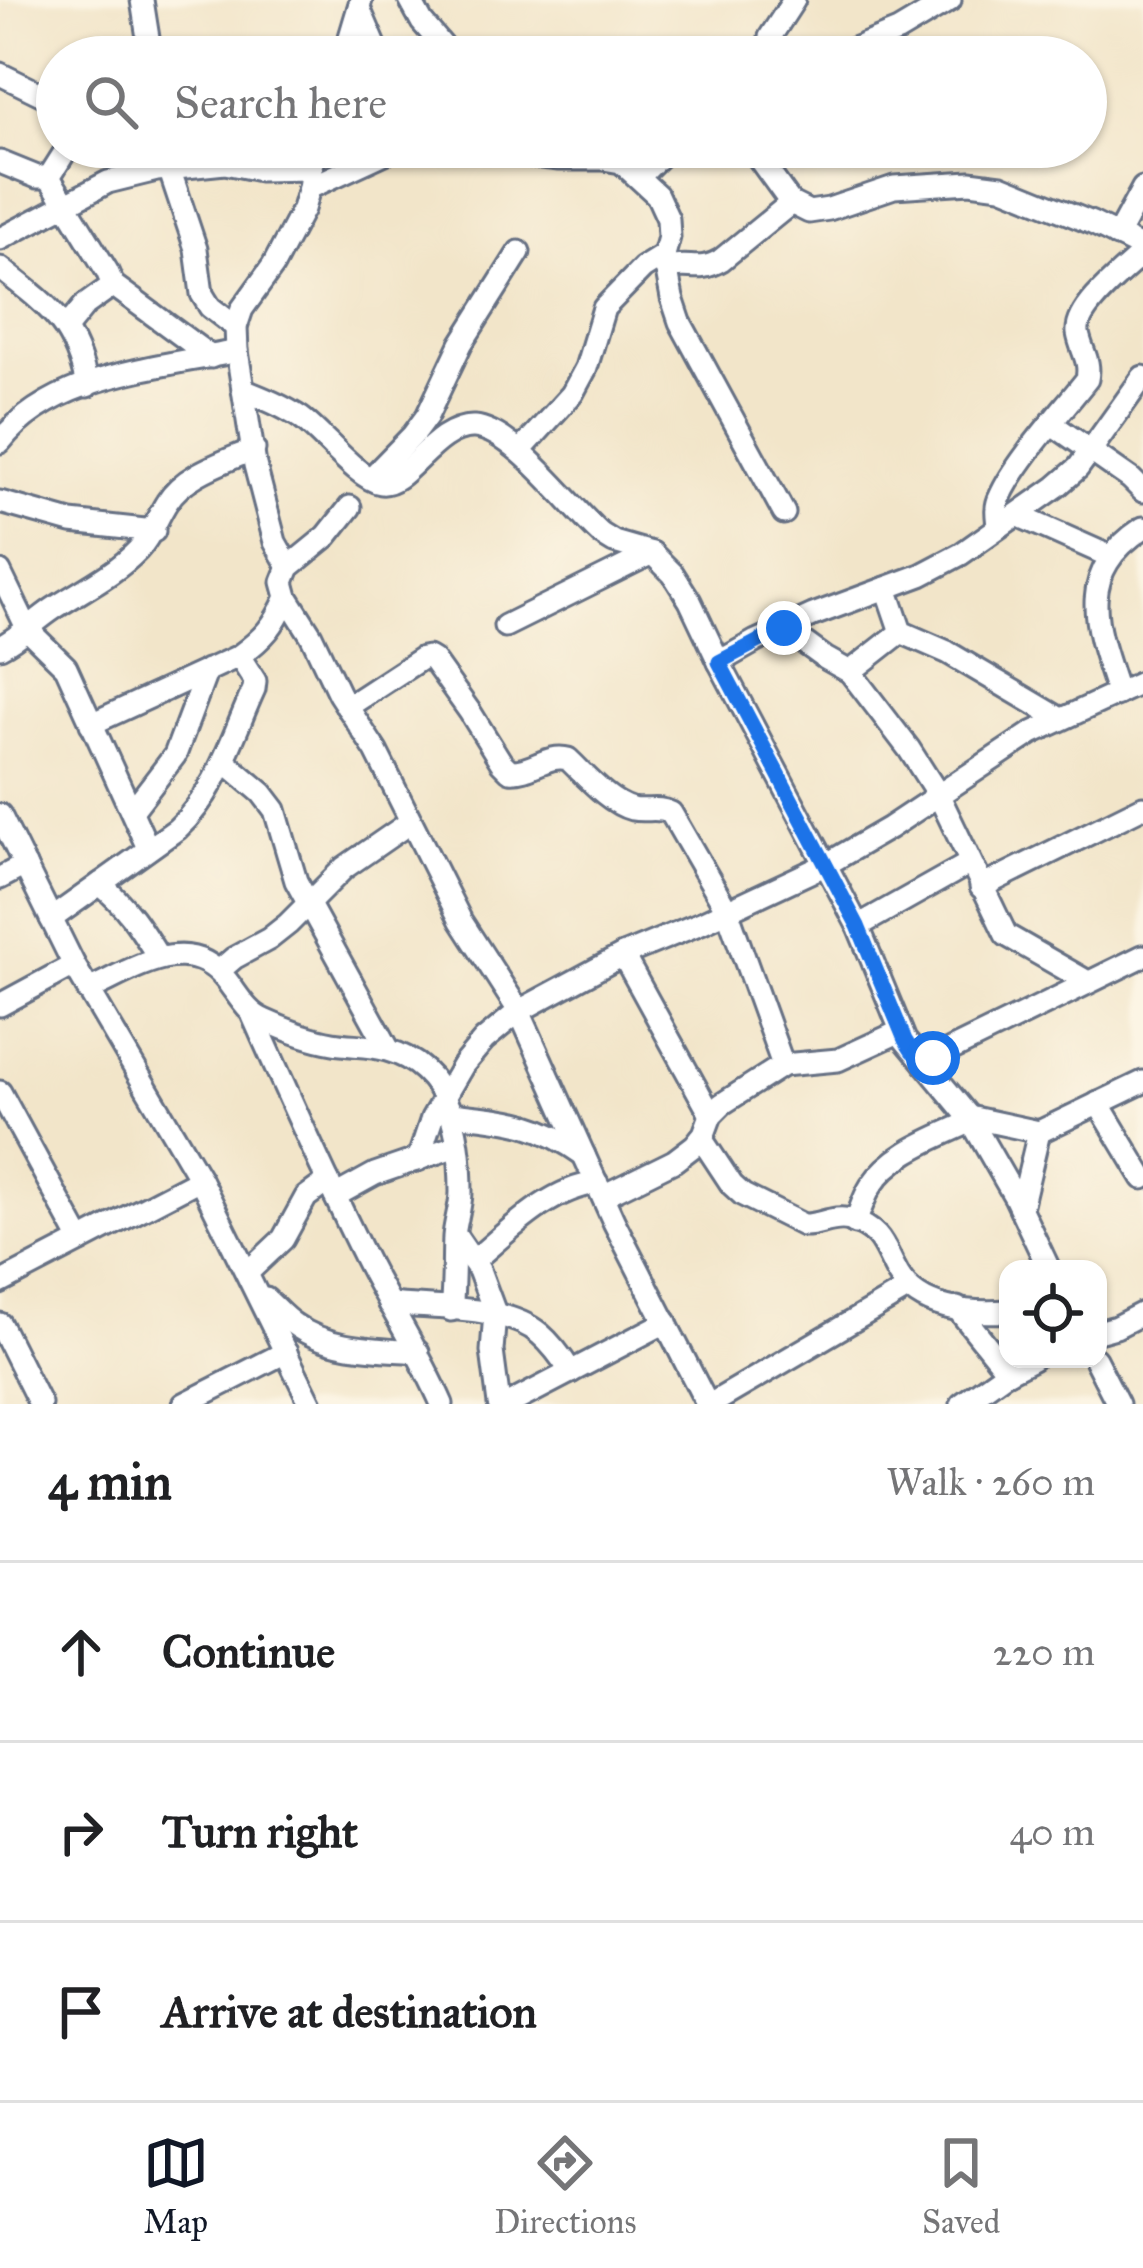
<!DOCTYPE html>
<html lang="en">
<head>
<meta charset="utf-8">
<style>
	body { margin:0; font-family:"IM FELL Great Primer",serif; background:#f6f6f6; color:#202124 }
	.controls { position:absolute; right:36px; bottom:36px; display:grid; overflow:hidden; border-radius:24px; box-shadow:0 3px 9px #0004 }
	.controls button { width:108px; height:108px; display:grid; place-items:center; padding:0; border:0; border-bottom:3px solid #e0e0e0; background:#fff; color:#202124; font:60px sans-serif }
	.stop { position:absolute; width:36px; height:36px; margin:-27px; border:9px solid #1a73e8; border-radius:50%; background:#fff }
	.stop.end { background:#1a73e8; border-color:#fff; box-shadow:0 3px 12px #0008 }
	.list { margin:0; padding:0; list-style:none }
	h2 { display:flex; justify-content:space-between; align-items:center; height:156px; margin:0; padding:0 48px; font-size:51px }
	h2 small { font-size:39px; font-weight:400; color:#757577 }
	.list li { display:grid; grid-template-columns:78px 1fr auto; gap:36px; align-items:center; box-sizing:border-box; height:180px; padding:0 48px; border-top:3px solid #e0e0e0 }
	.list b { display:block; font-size:45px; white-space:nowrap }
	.list em { font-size:39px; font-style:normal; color:#757577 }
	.icon { flex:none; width:66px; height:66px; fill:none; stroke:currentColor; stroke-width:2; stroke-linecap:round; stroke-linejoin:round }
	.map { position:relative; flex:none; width:1143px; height:1404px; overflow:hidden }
	.search { position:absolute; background:#fff; box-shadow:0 3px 9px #0004; left:36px; right:36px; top:36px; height:132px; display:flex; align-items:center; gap:30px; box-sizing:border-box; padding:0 42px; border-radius:66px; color:#757577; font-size:45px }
	.sheet { height:696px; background:#fff }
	nav { display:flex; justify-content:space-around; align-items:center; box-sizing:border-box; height:168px; border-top:3px solid #e0e0e0; background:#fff; font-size:33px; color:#757577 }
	nav a { display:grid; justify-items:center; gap:6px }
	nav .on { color:#111827 }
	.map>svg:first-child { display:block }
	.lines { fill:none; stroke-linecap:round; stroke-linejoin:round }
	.minor-casing { stroke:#666f83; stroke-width:27 }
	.minor { stroke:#fff; stroke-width:21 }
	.route { stroke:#1a73e8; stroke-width:15 }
</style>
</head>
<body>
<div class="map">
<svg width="1143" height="1404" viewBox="0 0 1143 1404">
	<rect width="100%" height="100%" fill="#fcf5e5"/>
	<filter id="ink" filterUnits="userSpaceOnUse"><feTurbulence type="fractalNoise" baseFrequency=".00833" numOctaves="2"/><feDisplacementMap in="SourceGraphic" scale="24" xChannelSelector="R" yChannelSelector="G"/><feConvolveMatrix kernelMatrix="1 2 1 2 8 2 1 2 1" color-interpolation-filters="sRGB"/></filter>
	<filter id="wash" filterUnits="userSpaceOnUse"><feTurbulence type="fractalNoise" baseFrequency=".004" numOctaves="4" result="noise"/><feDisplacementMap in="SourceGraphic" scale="48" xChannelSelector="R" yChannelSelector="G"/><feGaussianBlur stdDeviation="2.7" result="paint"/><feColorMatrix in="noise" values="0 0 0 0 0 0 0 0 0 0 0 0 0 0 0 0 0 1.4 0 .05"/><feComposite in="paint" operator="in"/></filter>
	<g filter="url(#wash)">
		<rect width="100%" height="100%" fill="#f2e5c9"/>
	</g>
	<g filter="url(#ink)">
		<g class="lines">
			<defs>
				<g id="minor">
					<path d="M142,0l9,57"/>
					<path d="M410,0l12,22 30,35"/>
					<path d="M359,8l21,49"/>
					<path d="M344,57l17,-57"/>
					<path d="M773,57l-3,-20 24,-37"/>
					<path d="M834,57l64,-26 52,-31"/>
					<path d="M0,74l57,28"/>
					<path d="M162,147l34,102 6,45 8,13 26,20"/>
					<path d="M452,147l107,12h44l18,3 36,33 11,24 1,18 -5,18 8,43 8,24 104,191"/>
					<path d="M746,147l11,9 34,47 18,9 20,-3 65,-22 76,-5 31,4 91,37 51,25"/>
					<path d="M0,162l37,15h12"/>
					<path d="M49,177l58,94 6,14 98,72"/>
					<path d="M49,177l19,-30"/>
					<path d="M639,177l30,-30"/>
					<path d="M309,188l89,-41"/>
					<path d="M1117,236l26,-48"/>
					<path d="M0,239l108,-57 49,-12 68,-7 35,7 50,-1"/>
					<path d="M0,268c48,38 75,55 87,118"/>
					<path d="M666,269c23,-8 31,5 55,-9l70,-57"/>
					<path d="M67,327l18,-22 28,-20"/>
					<path d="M243,390c20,8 40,16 58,28 21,15 57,61 80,65 25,4 53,-58 93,-56 39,2 97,81 127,107l13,8 38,11 21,21 17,27 29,61 139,264 47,114 64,77 46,80 34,72"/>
					<path d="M1052,424l79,55 12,12"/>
					<path d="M0,442c53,-68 158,-74 237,-91"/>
					<path d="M520,451l52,-57 14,-26 18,-60 39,-40 21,-13"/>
					<path d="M371,478l42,-43 14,-19 34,-72 58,-92"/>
					<path d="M0,502l71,20 83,9"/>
					<path d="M350,507l-23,29 -38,31 -6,15 4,15 24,38 28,59 37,57 85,170 58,90 95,211 93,182"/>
					<path d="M1017,515l92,41"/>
					<path d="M998,526c-1,-10 -3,-19 2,-29 15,-35 62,-86 87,-118 4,-19 -6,-28 -9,-46 -3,-25 47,-63 65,-80"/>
					<path d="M289,567l-14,-25 -20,-77 -18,-114 -1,-24 6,-18 31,-43 30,-57 6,-21 6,-41"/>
					<path d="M0,572l28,58 38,37 82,181"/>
					<path d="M886,588l15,44 46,20 112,66"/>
					<path d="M505,626l147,-73"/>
					<path d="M784,628l41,30 25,14 59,77 30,47 67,139 82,47"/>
					<path d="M0,647c20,-10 35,-26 53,-38 29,-19 61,-34 85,-59 14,-15 18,-31 29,-48 17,-28 58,-40 87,-53"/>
					<path d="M719,662l37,-21 57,-26 108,-40 40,-21 95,-67 22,-19 65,-91"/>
					<path d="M850,672l51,-40"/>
					<path d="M1118,694c-22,-66 -45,-120 25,-166"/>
					<path d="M347,707l75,-49 6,-1 5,3 37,52 31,50 9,9c21,2 38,-18 58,-12 18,17 41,44 64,50 15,3 26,-3 39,4l56,97 56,155"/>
					<path d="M91,724l148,-68c26,-19 35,-30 48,-59"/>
					<path d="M224,761l38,32 13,17 21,71 93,169"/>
					<path d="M132,811l43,-56 32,-85"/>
					<path d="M0,815l74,150 126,214 111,225"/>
					<path d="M0,878l25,-13"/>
					<path d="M100,884c26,21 41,45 59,74"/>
					<path d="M981,887l162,-80"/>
					<path d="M51,919l126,-90c40,-37 55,-92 77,-140l1,-8 -16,-25"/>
					<path d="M858,926l112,-63"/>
					<path d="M623,955l88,160"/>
					<path d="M219,971l15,-13 35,-19 19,-15 56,-56 65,-45"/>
					<path d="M88,990c45,-20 100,-60 139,-9 11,14 20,32 37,39 22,10 45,19 69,23 17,3 37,2 54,7 64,18 74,85 74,142 0,15 -6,30 -7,45 -1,25 0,49 -3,73"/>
					<path d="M0,1005l74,-40"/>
					<path d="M253,1016c36,81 72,162 112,242 25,50 55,95 77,146"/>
					<path d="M924,1063l219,-107"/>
					<path d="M0,1092l81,149"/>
					<path d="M1098,1103l45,75"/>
					<path d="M452,1114c56,6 84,7 132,41"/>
					<path d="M969,1117l70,15 104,-50"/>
					<path d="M701,1138l31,47 11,10 60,30c16,1 31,-10 47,-5 33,11 33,27 48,54 21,36 72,40 110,37"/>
					<path d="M418,1160l14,-42 31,-53 21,-25 35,-29 104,-56 78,-32 126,-59 62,-36 143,-95 111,-51"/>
					<path d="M335,1196l40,-22 81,-28"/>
					<path d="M603,1196l71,-35 21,-16 9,-11 7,-19 11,-11 61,-39 55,-5 63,-29"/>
					<path d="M1021,1208l18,-76"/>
					<path d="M855,1223c5,-12 9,-26 16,-37 22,-34 65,-48 101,-65"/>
					<path d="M455,1235l24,35 16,43 -3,38 7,53"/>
					<path d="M473,1261c36,-30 76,-72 124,-78"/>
					<path d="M247,1273l36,-34 23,-42 22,-16"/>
					<path d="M0,1283l200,-104"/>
					<path d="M266,1299c9,8 18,19 29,26 34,25 83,24 123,27"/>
					<path d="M389,1304c44,5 118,1 151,30 13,11 22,24 31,38"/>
					<path d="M957,1308l51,64"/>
					<path d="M0,1324l40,80"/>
					<path d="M1098,1332l18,-5 27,-14"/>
					<path d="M1095,1359l23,45"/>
					<path d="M184,1404l102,-52"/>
					<path d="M509,1404l157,-82"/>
					<path d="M711,1404l198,-116"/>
					<path d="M962,1404l42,-30 29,-15"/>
				</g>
			</defs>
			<use href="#minor" class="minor-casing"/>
			<use href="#minor" class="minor"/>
		</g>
	</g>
	<g class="lines" filter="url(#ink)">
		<path class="route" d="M784,628l-65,34 139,264 47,114 7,11 12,12 9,-5"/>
	</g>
</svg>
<div class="controls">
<button><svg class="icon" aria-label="locate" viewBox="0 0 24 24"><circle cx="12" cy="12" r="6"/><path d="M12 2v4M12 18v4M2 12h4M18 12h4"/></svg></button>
</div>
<div class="stop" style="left:933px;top:1058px"></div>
<div class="stop end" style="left:784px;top:628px"></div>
<div class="search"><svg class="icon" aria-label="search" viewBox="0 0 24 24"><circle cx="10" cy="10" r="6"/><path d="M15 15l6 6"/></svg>Search here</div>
</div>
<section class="sheet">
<h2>4 min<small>Walk · 260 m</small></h2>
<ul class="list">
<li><svg class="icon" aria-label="ahead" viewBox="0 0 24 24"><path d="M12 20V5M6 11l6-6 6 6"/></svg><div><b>Continue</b></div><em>220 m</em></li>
<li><svg class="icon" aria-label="right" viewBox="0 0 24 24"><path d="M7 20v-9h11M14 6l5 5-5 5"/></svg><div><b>Turn right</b></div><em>40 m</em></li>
<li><svg class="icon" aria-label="arrive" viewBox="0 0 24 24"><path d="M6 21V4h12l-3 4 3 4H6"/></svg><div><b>Arrive at destination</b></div></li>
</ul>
</section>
<nav>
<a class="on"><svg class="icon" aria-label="map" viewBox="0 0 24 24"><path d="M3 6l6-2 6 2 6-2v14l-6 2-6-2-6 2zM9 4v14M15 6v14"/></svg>Map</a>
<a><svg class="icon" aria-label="directions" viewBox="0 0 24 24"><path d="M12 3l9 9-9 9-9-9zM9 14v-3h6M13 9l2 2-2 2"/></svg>Directions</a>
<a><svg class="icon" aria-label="saved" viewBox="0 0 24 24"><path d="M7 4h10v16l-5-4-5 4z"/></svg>Saved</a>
</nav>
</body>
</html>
